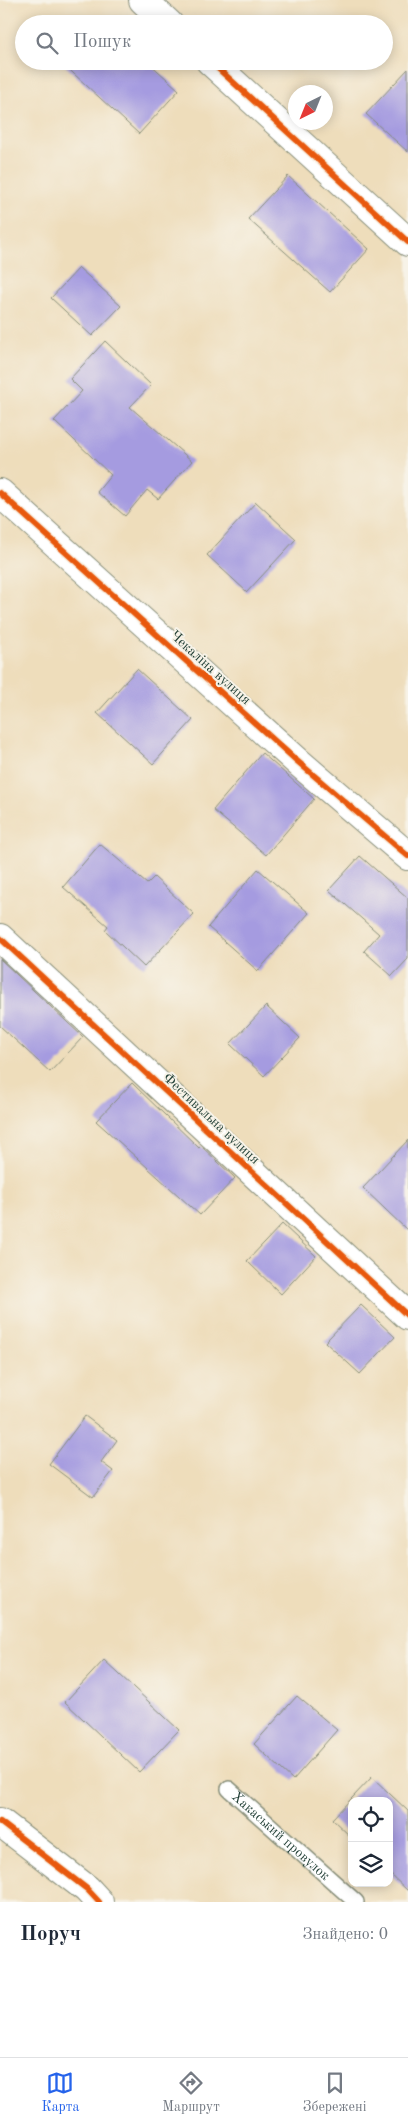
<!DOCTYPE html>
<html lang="uk">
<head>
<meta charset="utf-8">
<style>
	body { margin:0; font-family:"Old Standard TT",serif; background:#f6f6f7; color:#1f2937 }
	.controls { position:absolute; right:15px; bottom:15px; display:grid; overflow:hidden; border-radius:10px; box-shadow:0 2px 12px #0003 }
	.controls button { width:45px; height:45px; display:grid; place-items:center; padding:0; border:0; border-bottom:1px solid #e0e1e3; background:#fff; color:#1f2937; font:25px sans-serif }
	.compass { position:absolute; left:288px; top:85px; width:45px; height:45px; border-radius:50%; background:#fff; box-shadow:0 2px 12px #0003; rotate:223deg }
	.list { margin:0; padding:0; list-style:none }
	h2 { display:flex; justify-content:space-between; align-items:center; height:65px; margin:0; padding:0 20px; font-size:21px }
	h2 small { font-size:16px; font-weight:400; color:#747a83 }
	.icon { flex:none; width:28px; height:28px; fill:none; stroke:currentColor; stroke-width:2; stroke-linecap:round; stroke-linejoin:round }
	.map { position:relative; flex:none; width:408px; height:1902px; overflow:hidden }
	.search { position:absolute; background:#fff; box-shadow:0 2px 12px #0003; left:15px; right:15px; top:15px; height:55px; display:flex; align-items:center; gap:12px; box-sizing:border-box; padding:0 18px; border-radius:28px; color:#747a83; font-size:19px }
	.sheet { height:155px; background:#fff }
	nav { display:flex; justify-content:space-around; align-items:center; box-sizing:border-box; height:70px; border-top:1px solid #e0e1e3; background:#fff; font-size:14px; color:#747a83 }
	nav a { display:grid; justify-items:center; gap:2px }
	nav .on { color:#2563eb }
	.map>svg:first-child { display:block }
	.building { fill:#a59be0 }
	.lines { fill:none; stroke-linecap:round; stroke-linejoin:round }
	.service-casing { stroke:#868d78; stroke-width:18 }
	.minor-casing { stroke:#868d78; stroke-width:30 }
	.service { stroke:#fff; stroke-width:15 }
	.minor { stroke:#fff; stroke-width:28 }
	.cycleway-casing { stroke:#f7f3e8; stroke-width:9 }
	.cycleway { stroke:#e8590c; stroke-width:6 }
	.labels { text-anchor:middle; stroke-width:4; stroke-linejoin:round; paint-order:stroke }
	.street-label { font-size:14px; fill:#1f3d34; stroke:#f7f3e8 }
</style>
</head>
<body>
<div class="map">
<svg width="408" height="1902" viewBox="0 0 408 1902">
	<rect width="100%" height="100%" fill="#f7f3e8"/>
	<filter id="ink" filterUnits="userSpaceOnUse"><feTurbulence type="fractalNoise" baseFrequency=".02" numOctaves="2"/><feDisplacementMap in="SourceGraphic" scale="10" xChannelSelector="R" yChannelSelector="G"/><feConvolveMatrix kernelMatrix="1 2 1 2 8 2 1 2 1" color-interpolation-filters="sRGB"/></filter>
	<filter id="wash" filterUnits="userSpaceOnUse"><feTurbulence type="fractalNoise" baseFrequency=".0096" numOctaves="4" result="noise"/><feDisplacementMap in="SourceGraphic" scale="20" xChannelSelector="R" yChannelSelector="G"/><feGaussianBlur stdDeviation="1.12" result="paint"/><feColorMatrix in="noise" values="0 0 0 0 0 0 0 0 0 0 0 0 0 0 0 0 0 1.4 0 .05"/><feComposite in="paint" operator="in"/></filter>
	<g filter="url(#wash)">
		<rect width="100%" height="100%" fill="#edb"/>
		<g id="blocks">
			<g class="building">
				<path d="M60,61h87l32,29 -40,44z"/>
				<path d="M408,69v83l-42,-38z"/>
				<path d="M288,176l81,73 -39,43 -82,-73z"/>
				<path d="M79,268l42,38 -29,30 -41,-38z"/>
				<path d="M105,341l46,44 -21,22 62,54 -34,38 -11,-9 -22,26 -28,-24 14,-17 -57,-54 28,-30 -12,-12z"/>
				<path d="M256,502l40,37 -49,53 -40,-37z"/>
				<path d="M137,669l56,51 -40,44 -56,-51z"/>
				<path d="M262,753l52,46 -48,56 -53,-45z"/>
				<path d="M100,844l47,40 7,-7 40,37 -50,53 -39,-37 3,-4 -45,-39z"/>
				<path d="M360,856l48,42v61l-16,17 -28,-25 15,-17 -50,-44z"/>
				<path d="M258,869l51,44 -51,58 -50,-44z"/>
				<path d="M0,959l83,78 -33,35 -50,-46z"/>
				<path d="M266,1006l34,32 -36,38 -34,-32z"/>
				<path d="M132,1083l67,65 2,-2 34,32 -35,37 -104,-94z"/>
				<path d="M408,1140v91l-45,-43z"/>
				<path d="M282,1224l34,32 -35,38 -34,-33z"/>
				<path d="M361,1305l34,32 -35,37 -35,-32z"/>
				<path d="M85,1416l32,24 -16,22 12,9 -20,26 -44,-33z"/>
				<path d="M104,1660l75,70 -40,42 -74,-70z"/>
				<path d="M297,1696l40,34 -44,50 -39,-36z"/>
				<path d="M372,1777l36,34v80l-19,-18v-72h-37v37l-20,-19z"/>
			</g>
		</g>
	</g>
	<g filter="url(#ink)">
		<use href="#blocks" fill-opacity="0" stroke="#868d78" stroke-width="1"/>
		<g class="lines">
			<defs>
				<g id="service">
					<path id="s1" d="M229,1789l127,113"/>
				</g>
				<g id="minor">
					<path d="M143,0l26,24"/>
					<path d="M210,61l198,181"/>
					<path d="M0,493l297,268 111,95"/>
					<path d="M0,938l408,378"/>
					<path d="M0,1822l87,67 12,13"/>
				</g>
			</defs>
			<use href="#service" class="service-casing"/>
			<use href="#minor" class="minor-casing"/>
			<use href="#service" class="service"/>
			<use href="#minor" class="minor"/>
			<defs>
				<g id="cycleway">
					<path d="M210,61l198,181"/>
					<path d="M0,493l297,268 111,95"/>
					<path d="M0,938l408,378"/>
					<path d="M0,1822l87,67 12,13"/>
				</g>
			</defs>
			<use href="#cycleway" class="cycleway-casing"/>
			<use href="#cycleway" class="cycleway"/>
		</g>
	</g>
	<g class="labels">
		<g class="street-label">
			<text transform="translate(211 667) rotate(42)" y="5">Чекаліна вулиця</text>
			<text transform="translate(212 1118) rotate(43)" y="5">Фестивальна вулиця</text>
			<text dy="5" stroke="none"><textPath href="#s1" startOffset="70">Хакаський провулок</textPath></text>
		</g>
	</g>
</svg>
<div class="controls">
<button><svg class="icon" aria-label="locate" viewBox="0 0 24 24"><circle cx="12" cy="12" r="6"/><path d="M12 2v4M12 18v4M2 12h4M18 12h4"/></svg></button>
<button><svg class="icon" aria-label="layers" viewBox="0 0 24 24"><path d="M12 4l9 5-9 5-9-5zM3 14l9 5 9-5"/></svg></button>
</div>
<svg class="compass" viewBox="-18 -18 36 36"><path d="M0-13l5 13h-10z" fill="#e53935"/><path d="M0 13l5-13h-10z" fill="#747a83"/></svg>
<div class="search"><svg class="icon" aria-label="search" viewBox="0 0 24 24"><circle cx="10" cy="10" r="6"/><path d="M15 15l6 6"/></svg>Пошук</div>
</div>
<section class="sheet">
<h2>Поруч<small>Знайдено: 0</small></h2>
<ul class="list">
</ul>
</section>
<nav>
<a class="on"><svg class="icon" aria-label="map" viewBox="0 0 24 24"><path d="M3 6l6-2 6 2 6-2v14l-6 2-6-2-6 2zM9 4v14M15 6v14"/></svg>Карта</a>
<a><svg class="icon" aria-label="directions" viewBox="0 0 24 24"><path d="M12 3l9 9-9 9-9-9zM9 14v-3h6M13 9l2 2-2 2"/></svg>Маршрут</a>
<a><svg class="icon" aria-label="saved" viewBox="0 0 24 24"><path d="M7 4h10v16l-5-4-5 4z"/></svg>Збережені</a>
</nav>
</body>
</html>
